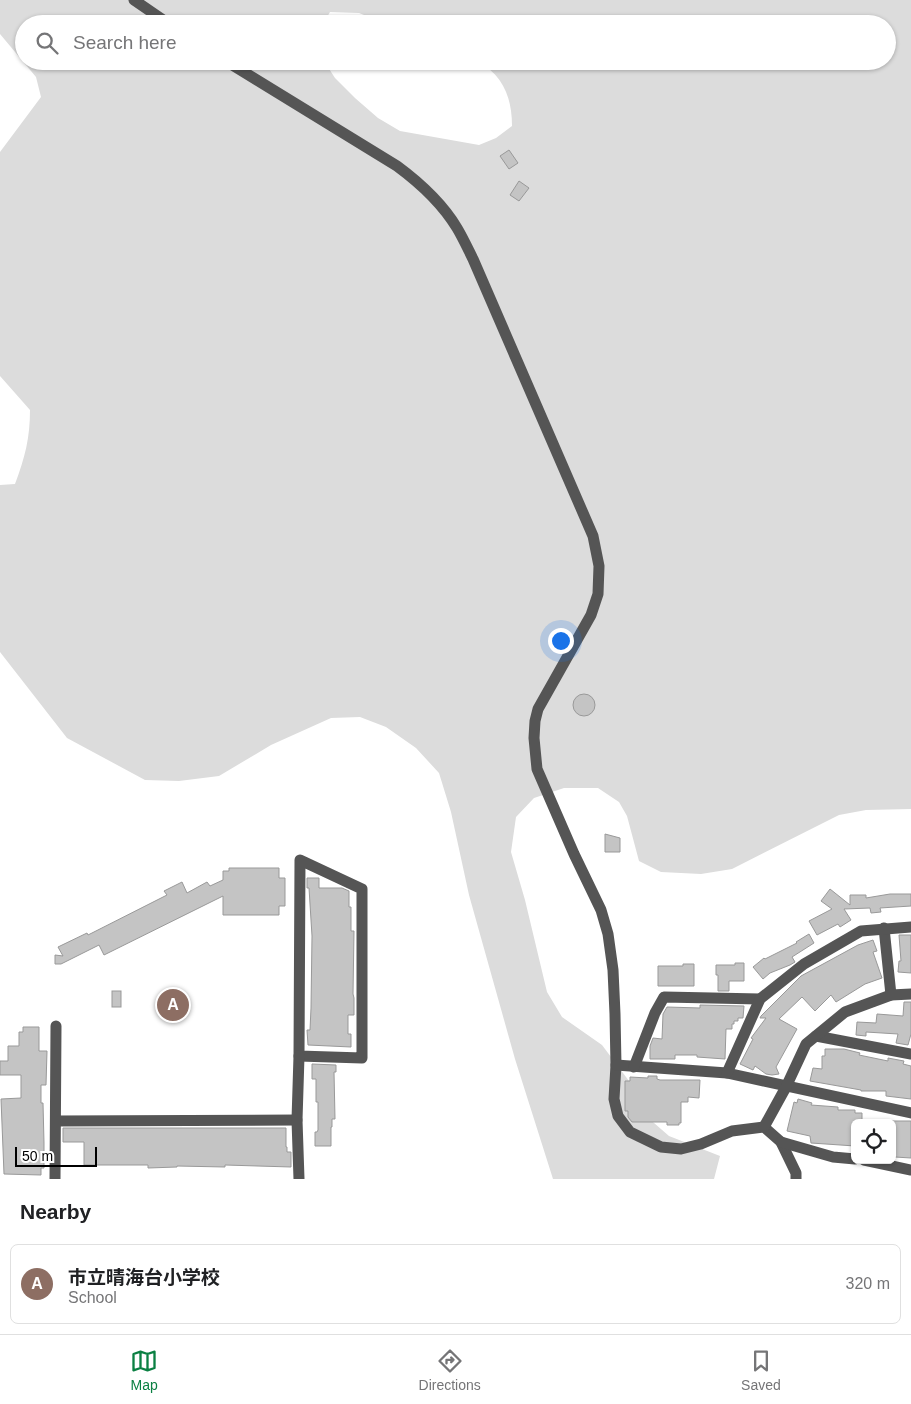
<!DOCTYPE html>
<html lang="en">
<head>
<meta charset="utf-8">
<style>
	body { margin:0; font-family:Arial,"Noto Sans JP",sans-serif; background:#f6f6f6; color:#202124 }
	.controls { position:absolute; right:15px; bottom:15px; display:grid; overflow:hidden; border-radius:8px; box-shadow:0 1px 4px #0004 }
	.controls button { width:45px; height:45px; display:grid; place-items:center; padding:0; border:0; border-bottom:1px solid #e0e0e0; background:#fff; color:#202124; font:25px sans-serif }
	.scale { position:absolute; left:15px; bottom:12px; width:82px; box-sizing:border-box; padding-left:5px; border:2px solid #000; border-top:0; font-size:14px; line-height:18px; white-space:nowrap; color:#000; -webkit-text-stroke:4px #fff; paint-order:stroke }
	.you { position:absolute; left:560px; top:640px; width:18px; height:18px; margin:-12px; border:4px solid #fff; border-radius:50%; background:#1a73e8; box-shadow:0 0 0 8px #1a73e833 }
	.badge { display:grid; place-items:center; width:32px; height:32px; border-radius:50%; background:#0b8043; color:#fff; font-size:16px; font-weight:700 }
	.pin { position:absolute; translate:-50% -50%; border:2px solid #fff; box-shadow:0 1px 5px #0006 }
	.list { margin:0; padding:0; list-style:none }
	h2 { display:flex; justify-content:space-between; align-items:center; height:65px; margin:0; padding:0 20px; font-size:21px }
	h2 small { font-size:16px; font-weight:400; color:#757577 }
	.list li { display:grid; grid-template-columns:32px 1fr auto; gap:15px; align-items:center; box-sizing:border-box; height:80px; margin:0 10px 10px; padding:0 10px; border:1px solid #e0e0e0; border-radius:8px }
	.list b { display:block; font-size:19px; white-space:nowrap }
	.list p { margin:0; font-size:16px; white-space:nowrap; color:#757577 }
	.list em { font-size:16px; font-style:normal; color:#757577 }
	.icon { flex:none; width:28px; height:28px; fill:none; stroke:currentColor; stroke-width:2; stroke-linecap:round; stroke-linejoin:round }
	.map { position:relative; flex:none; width:911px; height:1179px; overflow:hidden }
	.search { position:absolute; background:#fff; box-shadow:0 1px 4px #0004; left:15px; right:15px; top:15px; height:55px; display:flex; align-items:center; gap:12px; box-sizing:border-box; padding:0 18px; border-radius:28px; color:#757577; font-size:19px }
	.sheet { height:155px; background:#fff }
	nav { display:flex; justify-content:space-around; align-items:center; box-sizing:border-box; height:70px; border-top:1px solid #e0e0e0; background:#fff; font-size:14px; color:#757577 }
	nav a { display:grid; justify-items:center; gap:2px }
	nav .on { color:#0b8043 }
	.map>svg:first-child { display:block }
	.green { fill:#dcdcdc; fill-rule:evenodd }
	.building { fill:#c4c4c4; stroke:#999 }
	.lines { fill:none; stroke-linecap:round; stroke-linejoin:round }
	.minor { stroke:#555; stroke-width:11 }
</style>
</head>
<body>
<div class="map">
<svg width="911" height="1179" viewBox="0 0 911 1179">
	<rect width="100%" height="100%" fill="#fff"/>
	<path class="green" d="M0,0h911v809l-45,1 -27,5 -107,54 -31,5 -40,-2 -22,-11 -12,-45 -8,-14 -21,-14h-34l-30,10 -18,19 -5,35 14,48 22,92 15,25 40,28 30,40 14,31 23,20 51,20 -6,23h-161l-38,-120 -46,-164 -18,-83 -12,-39 -23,-25 -30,-21 -26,-10 -29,1 -60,27 -52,31 -40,5 -34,-1 -78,-42 -67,-86v-167l15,-1c10,-27 15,-46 15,-74l-30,-34v-224l41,-55 -5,-20 -36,-43zM330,12l29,1 28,11h500v37h-409c25,15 34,36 34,65l-16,12 -17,7 -79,-14 -22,-13 -23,-20 -20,-20 -11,-17h-300v-37h299z"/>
	<g class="building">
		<path d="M509,150l9,13 -9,6 -9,-13z"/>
		<path d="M519,181l10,7 -10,13 -9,-6z"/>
		<circle cx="584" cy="705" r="11"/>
		<path d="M605,834l15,4v14h-15z"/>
		<path d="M229,868h50v10h6v28h-6v9h-56v-19l-119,59 -5,-10 -38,19h-6v-9l8,1 -5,-9 29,-14 1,2 79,-40 -3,-4 18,-9 5,11 20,-11 3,4 13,-6v-9h6z"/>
		<path d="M307,878h12v10h23l7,3v16h2v24h3l-1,63 1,4v17h-6v19h3v13l-43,-2 -1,-15h3l1,-22 1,-72 -3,-48h-2z"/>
		<path d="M830,889l20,16v-10h16v3l24,-4h21v12l-31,2 1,4 -10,1 -1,-5 -26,1 7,11 -11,7 -2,-3 -21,11 -8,-14 23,-12 -11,-8z"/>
		<path d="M809,934l5,9 -22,14 3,5 -5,3 -20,8 -7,6 -10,-12 11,-9 1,1 32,-16 -1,-1z"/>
		<path d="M899,935h12v38l-13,-1 1,-11h2z"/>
		<path d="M873,940l4,11 -4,1 9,26 -17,6 -29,18 -5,-7 -16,16 -13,-14 -23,22 18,10 -21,38 3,7 -7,1 -6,-1 -11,-8 -2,4 -13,-6 13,-25 -2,-1 15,-20h-6l1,-2 40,-40 57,-31z"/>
		<path d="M735,963h9v18h-15v10h-11v-16h-2v-10h19z"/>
		<path d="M683,964h11v22h-36v-20h25z"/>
		<rect x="112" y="991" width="9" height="16"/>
		<path d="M904,1002h7v32l-3,11 -12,-2 2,-9 -32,-2v4l-10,-1 1,-13 19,1 1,-9 26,2z"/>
		<path d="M700,1005l44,1 -1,12h-5v3h-4v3h-2v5h-6l-1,30 -28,-2v-2h-22v4h-25v-13l3,-8 9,1 1,-25 4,-7 33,1z"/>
		<path d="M23,1027h16v24h8l-1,34h-5v18h2l1,40v25h-3v7l-37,-1 -3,-75 20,-1v-23h-21v-14h8v-15h11v-14h4z"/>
		<path d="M825,1049h19l16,4 -1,2 29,6v-3l16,3 -1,3 8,2v33l-25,-3v-5h-25v-1l-51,-9 3,-13 9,1v-13h3z"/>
		<path d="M312,1064l24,1v7h-2l1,47h-3v8h-1v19h-16v-14h2l1,-2v-28h-2v-23h-4z"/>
		<path d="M648,1076h9v3l3,1h40l-1,18 -11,-1v5h-7v21h-2v2h-12v-3h-35l-4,-5v-6h-3v-30h5v-4l18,1z"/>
		<path d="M798,1099l14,4 -1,2 27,2v3h17v3h7v10h-7v23l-44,-3 -1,-7 -23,-5 7,-29 3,1z"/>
		<path d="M892,1121h19v37l-16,-1v-5h-3z"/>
		<path d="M63,1128h223v19h1v5h4v15l-66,-2v2l-48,-1v1l-29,1v-3h-64v-23h-21z"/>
	</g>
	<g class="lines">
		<g class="minor">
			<path d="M134,0l35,24"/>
			<path d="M226,61l171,105c23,17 45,37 60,62 6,10 11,21 16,31l120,277 6,30 -1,28 -7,21 -53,94 -3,12 -1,17 3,31 37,85 27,56 7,24 5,36 2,44 1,51 -2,34 4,17 12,16 31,15 20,2 20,-5 31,-13 32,-4 17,15 15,31v6"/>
			<path d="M300,860l62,29v169l-63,-2z"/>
			<path d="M884,928l7,67"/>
			<path d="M816,1036l95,18"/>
			<path d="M616,1065l111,8 184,40"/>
			<path d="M634,1067l21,-54 9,-16 96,2"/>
			<path d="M727,1073l33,-74 44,-35 57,-33 50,-4"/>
			<path d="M56,1121l241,-1"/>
			<path d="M764,1127l22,-40 20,-43 39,-32 46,-17 20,-1"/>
			<path d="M781,1142l52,15 22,2"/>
			<path d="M864,1160l47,10"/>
			<path d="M55,1179l1,-153"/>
			<path d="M299,1179l-2,-59 2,-64"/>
		</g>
	</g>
</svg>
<div class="controls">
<button><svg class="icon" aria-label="locate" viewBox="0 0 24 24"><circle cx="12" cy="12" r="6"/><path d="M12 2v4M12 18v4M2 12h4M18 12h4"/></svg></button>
</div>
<div class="scale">50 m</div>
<div class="you"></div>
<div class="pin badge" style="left:173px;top:1005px;background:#8d6e63">A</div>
<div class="search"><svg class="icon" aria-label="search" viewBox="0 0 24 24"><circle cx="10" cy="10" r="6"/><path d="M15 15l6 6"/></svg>Search here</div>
</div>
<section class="sheet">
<h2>Nearby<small></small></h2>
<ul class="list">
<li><span class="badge" style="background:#8d6e63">A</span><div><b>市立晴海台小学校</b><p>School</p></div><em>320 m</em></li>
</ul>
</section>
<nav>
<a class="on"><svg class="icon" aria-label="map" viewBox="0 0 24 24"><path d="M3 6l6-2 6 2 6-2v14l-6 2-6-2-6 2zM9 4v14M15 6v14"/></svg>Map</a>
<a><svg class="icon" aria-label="directions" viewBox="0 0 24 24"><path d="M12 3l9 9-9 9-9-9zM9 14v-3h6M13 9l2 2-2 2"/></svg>Directions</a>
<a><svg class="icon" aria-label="saved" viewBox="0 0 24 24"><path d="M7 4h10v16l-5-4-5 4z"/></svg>Saved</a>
</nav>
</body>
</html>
